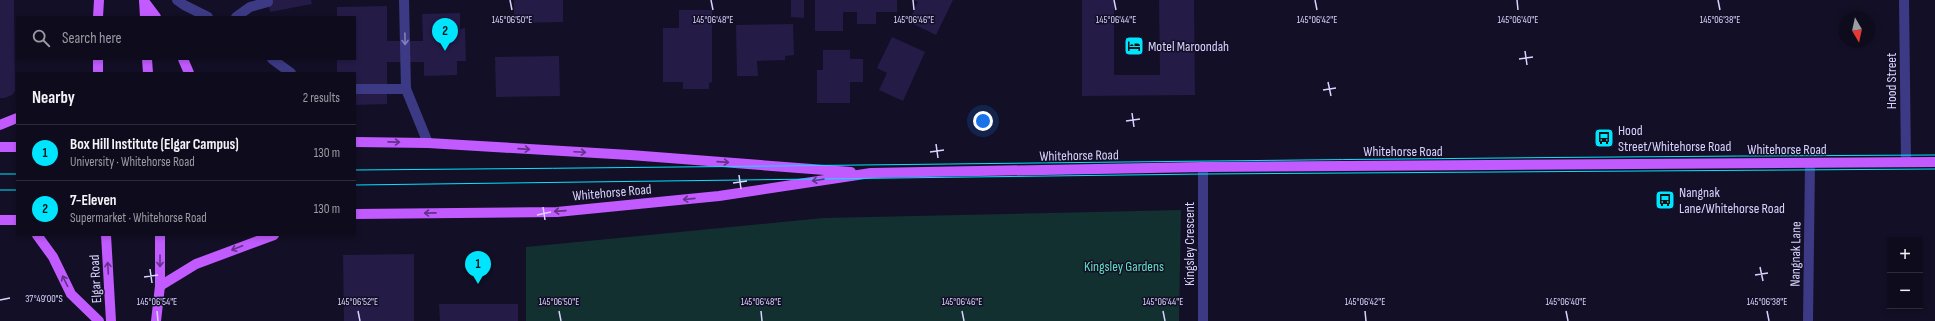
<!DOCTYPE html>
<html lang="en">
<head>
<meta charset="utf-8">
<style>
	body { margin:0; font-family:"Sofia Sans Condensed",sans-serif; background:#171425; color:#f1f3f6 }
	.controls { position:absolute; right:12px; bottom:12px; display:grid; overflow:hidden; border-radius:0px; box-shadow:0 2px 6px #0003 }
	.controls button { width:36px; height:36px; display:grid; place-items:center; padding:0; border:0; border-bottom:1px solid #2e2b3b; background:#0e0b1c; color:#f1f3f6; font:20px sans-serif }
	.compass { position:absolute; left:1839px; top:12px; width:36px; height:36px; border-radius:50%; background:#0e0b1c; box-shadow:0 2px 6px #0003; rotate:171deg }
	.you { position:absolute; left:983px; top:121px; width:14px; height:14px; margin:-10px; border:3px solid #fff; border-radius:50%; background:#1a73e8; box-shadow:0 0 0 6px #1a73e833 }
	.badge { display:grid; place-items:center; width:26px; height:26px; border-radius:50%; background:#00e5ff; color:#111; font-size:13px; font-weight:700 }
	.pin { position:absolute; translate:-50% -33px; filter:drop-shadow(0 1px 2px #0008) }
	.pin::after { content:''; position:absolute; top:21px; width:14px; height:12px; background:inherit; clip-path:polygon(0 0,100% 0,50% 100%) }
	.list { margin:0; padding:0; list-style:none }
	h2 { display:flex; justify-content:space-between; align-items:center; height:52px; margin:0; padding:0 16px; font-size:17px }
	h2 small { font-size:13px; font-weight:400; color:#9b9ba3 }
	.list li { display:grid; grid-template-columns:26px 1fr auto; gap:12px; align-items:center; box-sizing:border-box; height:56px; padding:0 16px; border-top:1px solid #2e2b3b }
	.list b { display:block; font-size:15px; white-space:nowrap }
	.list p { margin:0; font-size:13px; white-space:nowrap; color:#9b9ba3 }
	.list em { font-size:13px; font-style:normal; color:#9b9ba3 }
	.icon { flex:none; width:22px; height:22px; fill:none; stroke:currentColor; stroke-width:2; stroke-linecap:round; stroke-linejoin:round }
	.map { position:relative; flex:none; width:1935px; height:321px; overflow:hidden }
	.search { position:absolute; background:#0e0b1c; box-shadow:0 2px 6px #0003; left:16px; top:16px; width:340px; height:44px; display:flex; align-items:center; gap:10px; box-sizing:border-box; padding:0 14px; border-radius:0px; color:#9b9ba3; font-size:15px }
	.panel { position:absolute; background:#0e0b1c; box-shadow:0 2px 6px #0003; left:16px; top:72px; width:340px; height:164px; border-radius:0px }
	.map>svg:first-child { display:block }
	.green { fill:#12302f }
	.building { fill:#241b47 }
	.lines { fill:none; stroke-linecap:round; stroke-linejoin:round }
	.lane { stroke:#3d3a85; stroke-width:10 }
	.street { stroke:#3d3a85; stroke-width:10 }
	.primary { stroke:#c25bff; stroke-width:10 }
	.tram { stroke:#00e5ff; stroke-width:1 }
	.oneway { stroke:#837fbc }
	.oneway2 { stroke:#623188 }
	.ticks { fill:none; stroke:#d9d4ff; stroke-width:1.5 }
	.labels { text-anchor:middle; stroke-width:3; stroke-linejoin:round; paint-order:stroke }
	.poi-label { font-size:14px; fill:#d9d4ff; stroke:#130f26; text-anchor:start }
	.street-label { font-size:14px; fill:#d9d4ff; stroke:#130f26 }
	.park-label { font-size:14px; fill:#5fe0c0; stroke:#130f26 }
	.ticks-label { font-size:10px; text-anchor:middle; fill:#d9d4ff; stroke:#130f26; stroke-width:3; stroke-linejoin:round; paint-order:stroke }
</style>
</head>
<body>
<div class="map">
<svg width="1935" height="321" viewBox="0 0 1935 321">
	<rect width="100%" height="100%" fill="#130f26"/>
	<path class="green" d="M1181,210l-2,111h-653v-74l297,-29z"/>
	<g class="building">
		<path d="M0,0h14l1,91 -3,4 -7,3h-5z"/>
		<path d="M268,0h43l1,4 -42,8z"/>
		<path d="M514,0h49v22l-49,1z"/>
		<path d="M791,0h13v18l-13,-1z"/>
		<path d="M815,0h82v12h-21v12h-19v-12h-14v19h-28z"/>
		<path d="M914,0h39l-17,35 -27,-13 9,-20z"/>
		<path d="M1082,0h32v75h46l-1,-75h35l1,95 -113,1z"/>
		<path d="M387,6v35h36l-1,-27 38,-1v16l5,-1 1,33h-9v14l-33,1v-14h-37v42l-32,1v-32h-18v-14h18v-42h-18v-10z"/>
		<path d="M679,10h33v72l-3,1v6h-26v-7h-20v-54h16z"/>
		<path d="M793,24l1,31 -9,1v4l-28,1 1,15h-21l-1,-51z"/>
		<path d="M892,37l33,15 -22,49 -24,-11 8,-17 -10,-5z"/>
		<path d="M823,50h27v9h13v23h-13v21h-33v-33h6z"/>
		<path d="M559,56l1,40 -64,1 -1,-40z"/>
		<path d="M414,254v67h-70l-1,-66z"/>
		<path d="M439,304h79v17h-78z"/>
	</g>
	<g class="lines">
		<g class="lane">
			<path d="M177,0l7,5 24,12"/>
			<path d="M404,0l2,89"/>
			<path d="M236,17l14,-10 18,-5"/>
			<path d="M272,59l19,14"/>
			<path d="M355,89h51l22,54"/>
			<path d="M1808,321l2,-158"/>
		</g>
		<g class="street">
			<path d="M1904,0l2,162"/>
			<path d="M1203,321v-154"/>
		</g>
		<g class="primary">
			<path d="M144,0l1,17"/>
			<path d="M144,1l12,16"/>
			<path d="M98,17l1,-17"/>
			<path d="M147,59l1,14"/>
			<path d="M183,59l6,14"/>
			<path d="M98,73v-14"/>
			<path d="M0,125l17,-7"/>
			<path d="M355,142l73,1 202,12 221,17"/>
			<path d="M0,147h17"/>
			<path d="M355,214l202,-2 162,-16 152,-23 332,-6 732,-5"/>
			<path d="M0,220h17"/>
			<path d="M37,235l16,22 18,37 28,27"/>
			<path d="M106,235l5,86"/>
			<path d="M160,286l36,-22 78,-29"/>
			<path d="M156,321l4,-35v-51"/>
		</g>
		<g class="tram">
			<path d="M355,170c527,-4 1053,-13 1580,-15"/>
			<path d="M0,174h17"/>
			<path d="M355,185l848,-11 732,-5"/>
			<path d="M0,190h17"/>
		</g>
	</g>
	<defs><path id="oneway-shaft" d="M-6 0H5M1.5-3L5.5 0L1.5 3" fill="none" stroke-width="1.6" stroke-linecap="round" stroke-linejoin="round"/></defs>
	<use class="oneway" href="#oneway-shaft" transform="translate(405 39) rotate(89)"/>
	<g class="oneway2">
		<use href="#oneway-shaft" transform="translate(394 142) rotate(1)"/>
		<use href="#oneway-shaft" transform="translate(524 149) rotate(4)"/>
		<use href="#oneway-shaft" transform="translate(580 152) rotate(3)"/>
		<use href="#oneway-shaft" transform="translate(723 162) rotate(4)"/>
		<use href="#oneway-shaft" transform="translate(818 180) rotate(172)"/>
		<use href="#oneway-shaft" transform="translate(689 199) rotate(174)"/>
		<use href="#oneway-shaft" transform="translate(560 211) rotate(176)"/>
		<use href="#oneway-shaft" transform="translate(430 213) rotate(179)"/>
		<use href="#oneway-shaft" transform="translate(237 248) rotate(159)"/>
		<use href="#oneway-shaft" transform="translate(160 261) rotate(90)"/>
		<use href="#oneway-shaft" transform="translate(108 268) rotate(-93)"/>
		<use href="#oneway-shaft" transform="translate(65 281) rotate(-116)"/>
	</g>
	<path class="ticks" d="M510,0l2,10M711,0l2,10M913,0l1,10M1114,0l2,10M1315,0l2,10M1517,0l1,10M1718,0l2,10M1525,51l2,14M1519,59l14,-2M1328,82l3,14M1323,90l13,-2M1132,113l2,14M1126,121l14,-2M936,144l2,14M930,152l14,-2M739,175l2,14M733,183l14,-2M543,207l2,13M537,215l14,-3M1760,267l3,14M150,269l2,14M1755,275l13,-2M144,277l14,-2M0,300l10,-2M157,311l1,10M358,311l2,10M559,311l2,10M761,311l1,10M962,311l2,10M1163,311l2,10M1365,311l1,10M1566,311l2,10M1767,311l2,10"/>
	<defs>
		<symbol id="hotel-square" viewBox="-11 -11 22 22"><rect x="-9" y="-9" width="18" height="18" rx="4" fill="#00e5ff" stroke="#130f26"/><path d="M-6-4.5h1.5V1H6V5H4.5V3h-9V5H-6ZM-4 0a1.8 1.8 0 1 1 3.6 0ZM.5 0V-2.5h3Q6-2.5 6 0Z" fill="#111"/></symbol>
		<symbol id="bus-square" viewBox="-11 -11 22 22"><rect x="-9" y="-9" width="18" height="18" rx="4" fill="#00e5ff" stroke="#130f26"/><path d="M-5-6H5V4H4V6H2V4H-2V6H-4V4H-5ZM-3.5-4V0h7V-4ZM-3.5 1.2v1.5H-2V1.2ZM2 1.2v1.5H3.5V1.2Z" fill="#111"/></symbol>
	</defs>
	<g fill-rule="evenodd">
		<use href="#hotel-square" x="1123" y="35" width="22" height="22"/>
		<use href="#bus-square" x="1593" y="127" width="22" height="22"/>
		<use href="#bus-square" x="1654" y="189" width="22" height="22"/>
	</g>
	<g class="labels">
		<g class="poi-label">
			<text x="1148" y="51">Motel Maroondah</text>
			<text x="1618" y="135">Hood<tspan x="1618" dy="16">Street/Whitehorse Road</tspan></text>
			<text x="1679" y="197">Nangnak<tspan x="1679" dy="16">Lane/Whitehorse Road</tspan></text>
		</g>
		<g class="street-label">
			<text transform="translate(1891 81) rotate(-90)" y="5">Hood Street</text>
			<text x="1787" y="154">Whitehorse Road</text>
			<text x="1403" y="156">Whitehorse Road</text>
			<text transform="translate(1079 155) rotate(-1)" y="5">Whitehorse Road</text>
			<text transform="translate(612 192) rotate(-5)" y="5">Whitehorse Road</text>
			<text transform="translate(1189 244) rotate(-90)" y="5">Kingsley Crescent</text>
			<text transform="translate(1795 254) rotate(-89)" y="5">Nangnak Lane</text>
			<text transform="translate(95 279) rotate(-93)" y="5">Elgar Road</text>
		</g>
		<g class="park-label">
			<text x="1124" y="271">Kingsley Gardens</text>
		</g>
	</g>
	<g class="ticks-label">
		<text x="1317" y="23">145°06'42"E</text>
		<text x="512" y="23">145°06'50"E</text>
		<text x="713" y="23">145°06'48"E</text>
		<text x="914" y="23">145°06'46"E</text>
		<text x="1116" y="23">145°06'44"E</text>
		<text x="1518" y="23">145°06'40"E</text>
		<text x="1720" y="23">145°06'38"E</text>
		<text x="44" y="302">37°49'00"S</text>
		<text x="157" y="305">145°06'54"E</text>
		<text x="358" y="305">145°06'52"E</text>
		<text x="559" y="305">145°06'50"E</text>
		<text x="761" y="305">145°06'48"E</text>
		<text x="962" y="305">145°06'46"E</text>
		<text x="1163" y="305">145°06'44"E</text>
		<text x="1365" y="305">145°06'42"E</text>
		<text x="1566" y="305">145°06'40"E</text>
		<text x="1767" y="305">145°06'38"E</text>
	</g>
</svg>
<div class="controls">
<button>+</button>
<button>−</button>
</div>
<svg class="compass" viewBox="-18 -18 36 36"><path d="M0-13l5 13h-10z" fill="#e53935"/><path d="M0 13l5-13h-10z" fill="#9b9ba3"/></svg>
<div class="you"></div>
<div class="pin badge" style="left:478px;top:284px">1</div>
<div class="pin badge" style="left:445px;top:51px">2</div>
<div class="search"><svg class="icon" aria-label="search" viewBox="0 0 24 24"><circle cx="10" cy="10" r="6"/><path d="M15 15l6 6"/></svg>Search here</div>
<section class="panel">
<h2>Nearby<small>2 results</small></h2>
<ul class="list">
<li><span class="badge">1</span><div><b>Box Hill Institute (Elgar Campus)</b><p>University · Whitehorse Road</p></div><em>130 m</em></li>
<li><span class="badge">2</span><div><b>7-Eleven</b><p>Supermarket · Whitehorse Road</p></div><em>130 m</em></li>
</ul>
</section>
</div>
</body>
</html>
